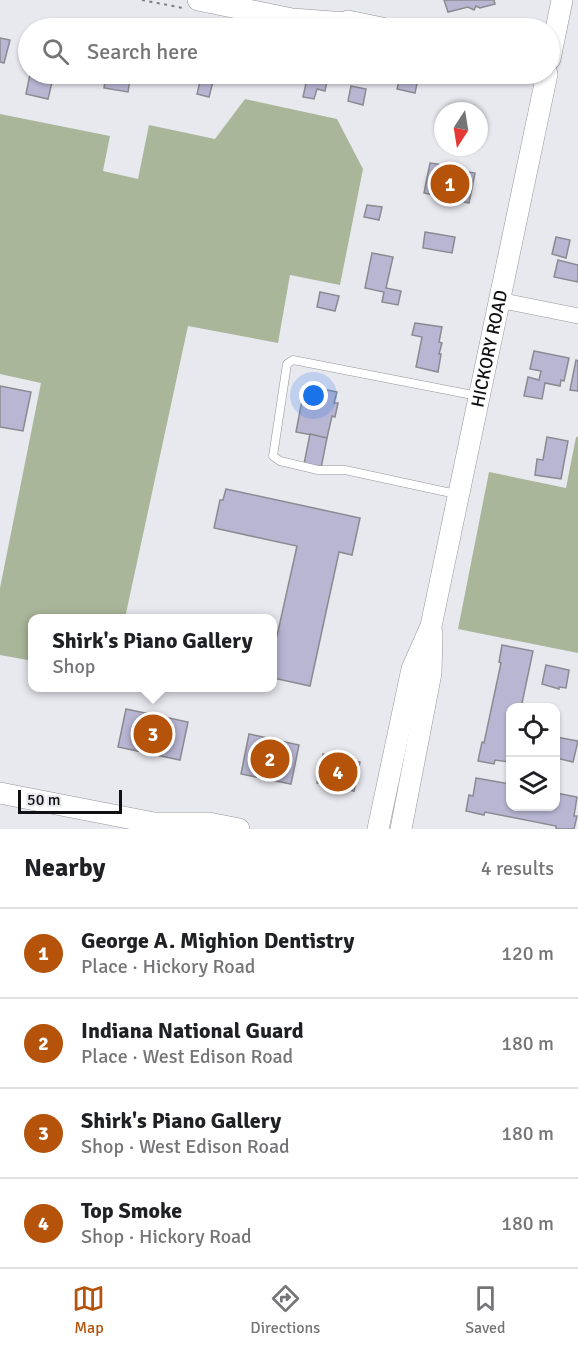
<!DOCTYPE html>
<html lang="en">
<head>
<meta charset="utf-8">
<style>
	body { margin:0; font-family:Signika,sans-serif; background:#f6f6f6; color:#202124 }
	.controls { position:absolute; right:18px; bottom:18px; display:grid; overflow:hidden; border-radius:12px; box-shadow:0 2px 4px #0004 }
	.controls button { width:54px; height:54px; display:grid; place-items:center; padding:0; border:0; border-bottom:2px solid #e0e0e0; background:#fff; color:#202124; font:30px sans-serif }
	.compass { position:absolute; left:434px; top:102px; width:54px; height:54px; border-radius:50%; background:#fff; box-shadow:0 2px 4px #0004; rotate:192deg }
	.scale { position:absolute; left:18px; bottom:15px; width:104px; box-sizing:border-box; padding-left:6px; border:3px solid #111114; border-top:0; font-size:16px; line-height:21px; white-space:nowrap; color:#111114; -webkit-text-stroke:4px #e8e8ef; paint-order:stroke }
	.you { position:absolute; left:314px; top:396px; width:21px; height:21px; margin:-15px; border:4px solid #fff; border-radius:50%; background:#1a73e8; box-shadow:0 0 0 9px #1a73e833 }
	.badge { display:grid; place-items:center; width:39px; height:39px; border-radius:50%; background:#b45309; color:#fff; font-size:20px; font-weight:700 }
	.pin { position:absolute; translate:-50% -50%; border:3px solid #fff; box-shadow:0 2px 6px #0006 }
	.popup { position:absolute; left:28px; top:614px; width:249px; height:78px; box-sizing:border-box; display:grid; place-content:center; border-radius:12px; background:#fff; filter:drop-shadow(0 2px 4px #0005); font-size:20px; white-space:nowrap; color:#757577 }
	.popup b { font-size:22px; color:#202124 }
	.popup::after { content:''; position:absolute; left:50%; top:100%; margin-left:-12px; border:12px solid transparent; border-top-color:#fff }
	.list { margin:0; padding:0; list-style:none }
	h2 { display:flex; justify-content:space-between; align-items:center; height:78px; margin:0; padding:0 24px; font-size:26px }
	h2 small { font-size:20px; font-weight:400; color:#757577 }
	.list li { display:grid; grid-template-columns:39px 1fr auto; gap:18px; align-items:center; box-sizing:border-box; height:90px; padding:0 24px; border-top:2px solid #e0e0e0 }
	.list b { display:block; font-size:22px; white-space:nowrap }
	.list p { margin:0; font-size:20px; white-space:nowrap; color:#757577 }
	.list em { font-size:20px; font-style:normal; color:#757577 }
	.icon { flex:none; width:33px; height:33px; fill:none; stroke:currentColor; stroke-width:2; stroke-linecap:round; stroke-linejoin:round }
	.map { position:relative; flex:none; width:578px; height:829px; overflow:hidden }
	.search { position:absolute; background:#fff; box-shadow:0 2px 4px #0004; left:18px; right:18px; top:18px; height:66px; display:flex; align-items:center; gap:15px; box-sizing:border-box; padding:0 21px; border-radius:33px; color:#757577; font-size:22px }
	.sheet { height:438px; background:#fff }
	nav { display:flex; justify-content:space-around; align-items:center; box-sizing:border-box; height:84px; border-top:2px solid #e0e0e0; background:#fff; font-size:16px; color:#757577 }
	nav a { display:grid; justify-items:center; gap:3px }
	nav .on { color:#b45309 }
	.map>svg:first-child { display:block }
	.forest { fill:#aab699 }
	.building { fill:#b9b6d4; stroke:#8a8a90; stroke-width:1.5 }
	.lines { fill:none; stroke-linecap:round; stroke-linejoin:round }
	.lane-casing { stroke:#95959b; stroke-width:9 }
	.street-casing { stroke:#95959b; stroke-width:16 }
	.secondary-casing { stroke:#95959b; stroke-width:22 }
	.path { stroke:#7b7b80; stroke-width:2; stroke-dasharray:3 4.5; stroke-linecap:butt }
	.lane { stroke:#fff; stroke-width:8 }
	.street { stroke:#fff; stroke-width:15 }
	.secondary { stroke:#fff; stroke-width:21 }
	.labels { text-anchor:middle; stroke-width:4.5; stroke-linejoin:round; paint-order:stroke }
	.street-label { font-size:18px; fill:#111114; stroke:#e8e8ef }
</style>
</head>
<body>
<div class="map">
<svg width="578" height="829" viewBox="0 0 578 829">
	<rect width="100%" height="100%" fill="#e8e8ef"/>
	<g class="forest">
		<path d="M245,99l92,20 26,50 -23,116 -50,-10 -12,68 -90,-17 -63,292h-92v43l-33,-6v-67l41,-205 -41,-9v-260l110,22 -7,35 35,8 11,-54 66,14z"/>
		<path d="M576,437h2v216l-120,-24 31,-157 77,16z"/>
	</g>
	<g class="building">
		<path d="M444,0h50l1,4 -15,4 -4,-2 -2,4 -6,-3 -20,5z"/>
		<path d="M0,38l10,2 -6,23 -4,-1z"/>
		<path d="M30,74h24l-6,25 -22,-5z"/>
		<path d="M106,74h16v4l8,1 -2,13 -24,-4z"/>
		<path d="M193,74h22l-6,23 -12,-3 3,-12 -8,-2z"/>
		<path d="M308,74l20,2 -3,15 -8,-2 -3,10 -11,-2z"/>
		<path d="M401,74h18l-4,19 -18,-4z"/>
		<path d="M351,86l15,3 -3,16 -15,-4z"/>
		<path d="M430,163l13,2 -1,5 19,4 1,-3 13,2 -6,30 -45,-10z"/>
		<path d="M367,205l15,2 -3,13 -15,-3z"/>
		<path d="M425,232l30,5 -3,16 -29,-5z"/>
		<path d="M556,237l14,3 -4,18 -14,-4z"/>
		<path d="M372,253l21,4 -7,31 15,3 -3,14 -16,-3 2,-10 -19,-4z"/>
		<path d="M558,260l20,5v17l-24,-5z"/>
		<path d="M320,292l19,4 -4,15 -18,-4z"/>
		<path d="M415,323l27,4 -3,15 3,1 -3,11h2l-3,18 -22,-5 6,-30 -10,-2z"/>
		<path d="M534,351l35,7 -5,23 -3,-1 -1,6 -15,-3 -3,16 -18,-3 4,-19 11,3 2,-9 -11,-2z"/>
		<path d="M576,360l2,1v30l-8,-1z"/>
		<path d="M305,385l32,7 -3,11h4l-3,14 -3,-1 -5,22 -31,-6z"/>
		<path d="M0,386l31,6 -8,39 -23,-4z"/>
		<path d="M310,434l17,4 -6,30 -17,-4z"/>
		<path d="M547,437l21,4 -7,38 -26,-4 2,-16 6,1z"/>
		<path d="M226,489l134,29 -8,37 -13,-3 -29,134 -37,-8v-43l4,1 20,-90 -83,-18 6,-28h3z"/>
		<path d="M502,645l31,6 -12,57h-11l-1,54 -14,-2 -1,4 -16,-3 4,-19 2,1 17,-80 -2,-1z"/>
		<path d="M546,665l23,5 -3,18 -7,-1v2l-17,-5z"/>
		<path d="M126,709l62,13 -8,38 -62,-13z"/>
		<path d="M249,734l50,11 -8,39 -50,-10z"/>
		<path d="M556,737l22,4 -5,21 -17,-4z"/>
		<path d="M323,754l37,8 -6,29 -37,-8z"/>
		<path d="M476,778l34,6v22h46v-13l21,4 -3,19h3l-3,13h-18v-3l-71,-14 -1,3 -18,-4 3,-16 4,1z"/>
	</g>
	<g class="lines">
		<defs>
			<path id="lane" d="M456,494l-111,-24h-27l-38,-9 -7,-5 14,-92 6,-4 185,36"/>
			<path id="street" d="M499,300l79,16"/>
			<g id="secondary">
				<path d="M198,0l94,19 67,5"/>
				<path d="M348,21l34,7"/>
				<path d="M550,59l12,-59"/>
				<path d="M0,793l154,30h55l30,6"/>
				<path id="s1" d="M378,829l34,-160 19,-43 116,-552"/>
				<path d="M401,829l30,-156 1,-40"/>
			</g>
		</defs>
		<use href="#lane" class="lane-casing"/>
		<use href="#street" class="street-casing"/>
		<use href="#secondary" class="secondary-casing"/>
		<g class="path">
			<path d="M142,0l41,8"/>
			<path d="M508,74l19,3"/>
		</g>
		<use href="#lane" class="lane"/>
		<use href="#street" class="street"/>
		<use href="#secondary" class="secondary"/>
	</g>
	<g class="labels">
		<g class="street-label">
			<text dy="6" stroke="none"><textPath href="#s1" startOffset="494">HICKORY ROAD</textPath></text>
		</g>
	</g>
</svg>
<div class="controls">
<button><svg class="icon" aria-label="locate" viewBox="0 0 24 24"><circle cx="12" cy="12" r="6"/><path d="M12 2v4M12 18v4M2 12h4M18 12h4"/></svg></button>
<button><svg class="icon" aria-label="layers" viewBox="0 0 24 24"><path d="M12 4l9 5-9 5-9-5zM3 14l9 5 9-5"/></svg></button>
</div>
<svg class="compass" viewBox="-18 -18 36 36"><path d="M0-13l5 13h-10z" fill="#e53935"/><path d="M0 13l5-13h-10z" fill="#757577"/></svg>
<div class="scale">50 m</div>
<div class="you"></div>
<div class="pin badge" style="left:450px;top:184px">1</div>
<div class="pin badge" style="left:270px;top:759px">2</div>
<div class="pin badge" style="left:153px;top:734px">3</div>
<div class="popup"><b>Shirk's Piano Gallery</b>Shop</div>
<div class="pin badge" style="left:338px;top:772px">4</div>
<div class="search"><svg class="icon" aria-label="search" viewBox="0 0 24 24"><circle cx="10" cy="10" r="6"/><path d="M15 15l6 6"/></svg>Search here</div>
</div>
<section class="sheet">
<h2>Nearby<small>4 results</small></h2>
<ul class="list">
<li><span class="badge">1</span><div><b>George A. Mighion Dentistry</b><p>Place · Hickory Road</p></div><em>120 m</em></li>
<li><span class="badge">2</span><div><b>Indiana National Guard</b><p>Place · West Edison Road</p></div><em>180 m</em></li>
<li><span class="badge">3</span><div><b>Shirk's Piano Gallery</b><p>Shop · West Edison Road</p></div><em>180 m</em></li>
<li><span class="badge">4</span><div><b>Top Smoke</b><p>Shop · Hickory Road</p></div><em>180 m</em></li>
</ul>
</section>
<nav>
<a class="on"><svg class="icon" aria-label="map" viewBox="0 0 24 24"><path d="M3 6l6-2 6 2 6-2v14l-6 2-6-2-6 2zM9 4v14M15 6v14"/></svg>Map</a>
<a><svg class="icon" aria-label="directions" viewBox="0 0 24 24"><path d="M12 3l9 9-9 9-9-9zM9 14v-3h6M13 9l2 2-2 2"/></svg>Directions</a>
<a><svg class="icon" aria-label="saved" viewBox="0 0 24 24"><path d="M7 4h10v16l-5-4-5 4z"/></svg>Saved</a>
</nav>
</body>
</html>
